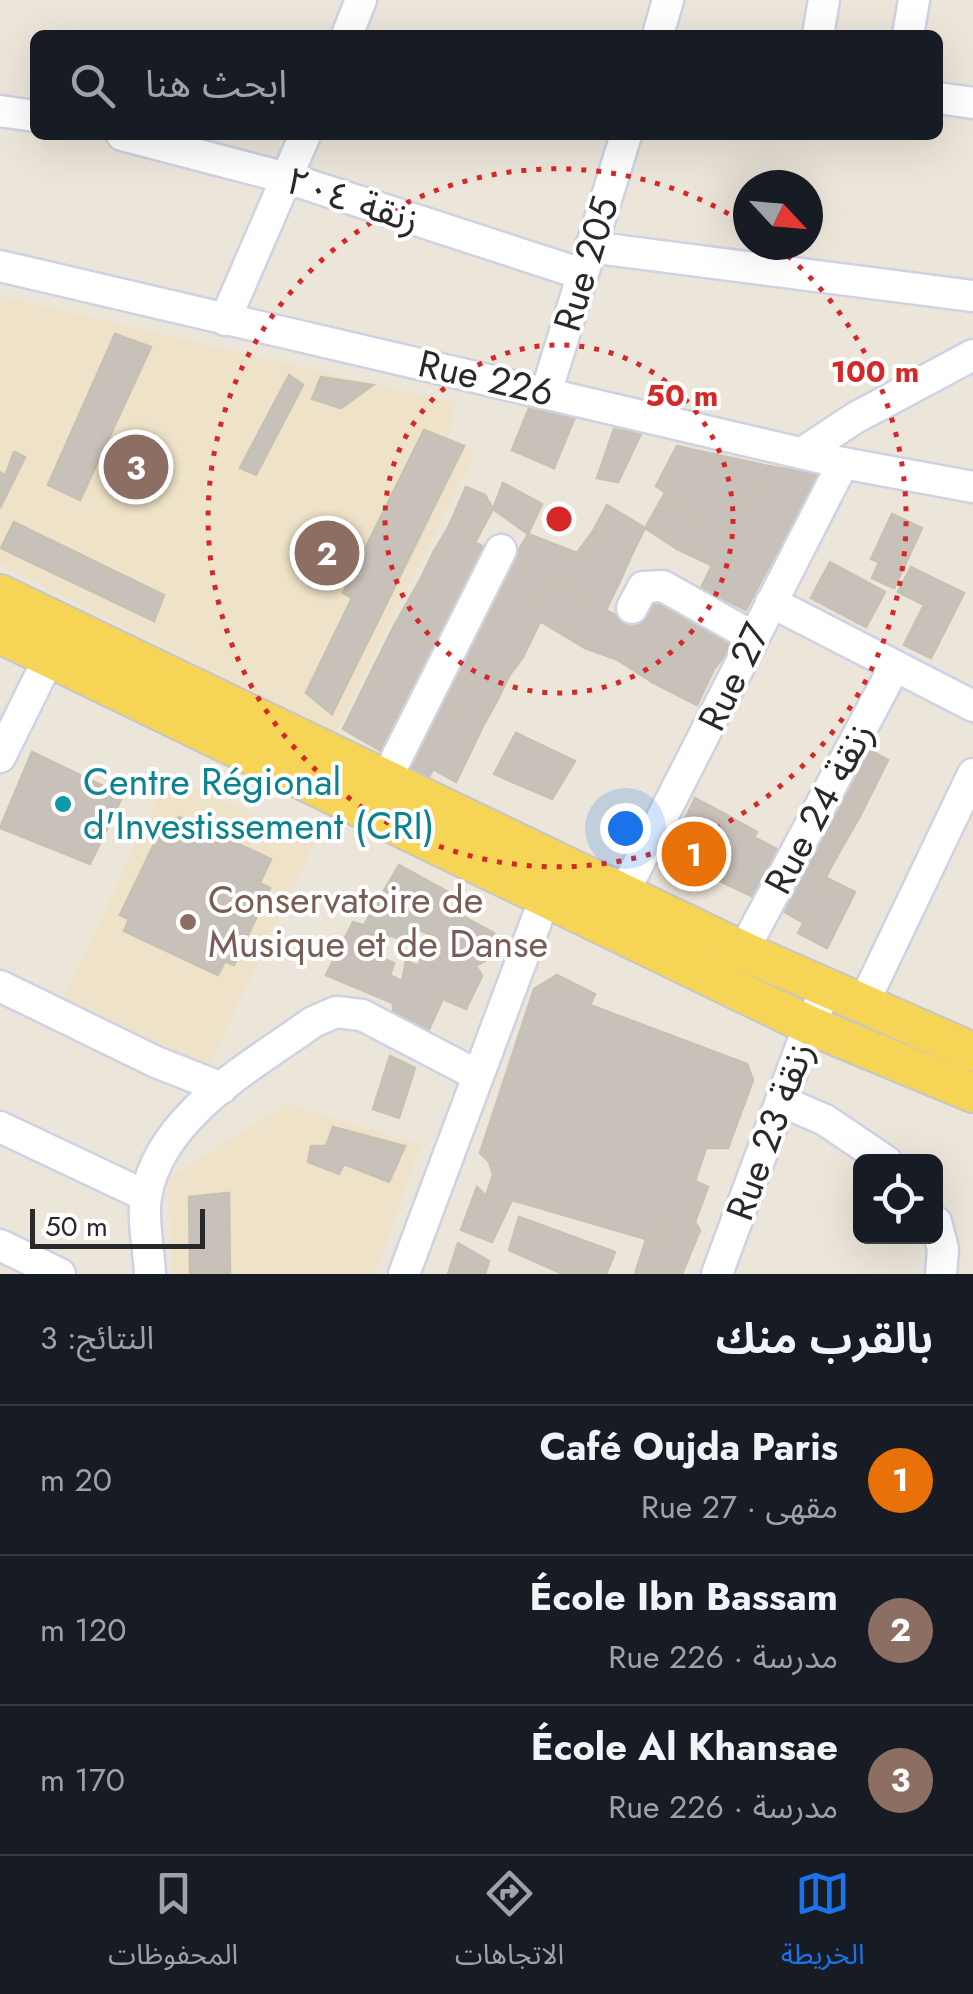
<!DOCTYPE html>
<html lang="ar">
<head>
<meta charset="utf-8">
<style>
	body { margin:0; font-family:Jost,"Noto Sans Arabic",sans-serif; background:#20242c; color:#f1f3f6; direction:rtl }
	.controls { position:absolute; right:30px; bottom:30px; display:grid; overflow:hidden; border-radius:15px; box-shadow:0 10px 40px #0002 }
	.controls button { width:90px; height:90px; display:grid; place-items:center; padding:0; border:0; border-bottom:2px solid #363941; background:#171b24; color:#f1f3f6; font:50px sans-serif }
	.compass { position:absolute; left:733px; top:170px; width:90px; height:90px; border-radius:50%; background:#171b24; box-shadow:0 10px 40px #0002; rotate:116deg }
	.scale { position:absolute; left:30px; bottom:25px; width:175px; box-sizing:border-box; padding-left:10px; border:5px solid #292929; border-top:0; font-size:28px; line-height:35px; white-space:nowrap; color:#292929; -webkit-text-stroke:8px #fff; paint-order:stroke }
	.you { position:absolute; left:625px; top:828px; width:35px; height:35px; margin:-25px; border:8px solid #fff; border-radius:50%; background:#1a73e8; box-shadow:0 0 0 15px #1a73e833 }
	.badge { display:grid; place-items:center; width:65px; height:65px; border-radius:50%; background:#1a73e8; color:#fff; font-size:32px; font-weight:700 }
	.pin { position:absolute; translate:-50% -50%; border:5px solid #fff; box-shadow:0 2px 10px #0006 }
	.list { margin:0; padding:0; list-style:none }
	h2 { display:flex; justify-content:space-between; align-items:center; height:130px; margin:0; padding:0 40px; font-size:42px }
	h2 small { font-size:32px; font-weight:400; color:#9ea1a6 }
	.list li { display:grid; grid-template-columns:65px 1fr auto; gap:30px; align-items:center; box-sizing:border-box; height:150px; padding:0 40px; border-top:2px solid #363941 }
	.list b { display:block; font-size:38px; white-space:nowrap }
	.list p { margin:0; font-size:32px; white-space:nowrap; color:#9ea1a6 }
	.list em { font-size:32px; font-style:normal; color:#9ea1a6 }
	.icon { flex:none; width:55px; height:55px; fill:none; stroke:currentColor; stroke-width:2; stroke-linecap:round; stroke-linejoin:round }
	.map { position:relative; flex:none; width:973px; height:1274px; overflow:hidden; direction:ltr }
	.search { position:absolute; background:#171b24; box-shadow:0 10px 40px #0002; left:30px; right:30px; top:30px; height:110px; display:flex; align-items:center; gap:25px; box-sizing:border-box; padding:0 35px; border-radius:15px; color:#9ea1a6; font-size:38px }
	.sheet { height:580px; background:#171b24 }
	nav { display:flex; justify-content:space-around; align-items:center; box-sizing:border-box; height:140px; border-top:2px solid #363941; background:#171b24; font-size:28px; color:#9ea1a6 }
	nav a { display:grid; justify-items:center; gap:5px }
	nav .on { color:#1a73e8 }
	.map>svg:first-child { display:block }
	.education { fill:#eee3c8 }
	.building { fill:#c7c1ba; stroke:#c7c1b4; stroke-width:2.5 }
	.lines { fill:none; stroke-linecap:round; stroke-linejoin:round }
	.minor-casing { stroke:#cfd2e3; stroke-width:35 }
	.major-casing { stroke:#c7c7c7; stroke-width:42 }
	.minor { stroke:#fff; stroke-width:30 }
	.major { stroke:#f5d456; stroke-width:38 }
	.ring { fill:none; stroke:#d62828; stroke-width:5; stroke-dasharray:5 10 }
	.culture-dot { fill:#0f9aa8; stroke:#fff; stroke-width:4 }
	.education-dot { fill:#8d6e63; stroke:#fff; stroke-width:4 }
	.labels { text-anchor:middle; stroke-width:8; stroke-linejoin:round; paint-order:stroke }
	.street-label { font-size:38px; fill:#292929; stroke:#fff }
	.culture-label { font-size:38px; fill:#0d838f; stroke:#fff; text-anchor:start }
	.education-label { font-size:38px; fill:#785e54; stroke:#fff; text-anchor:start }
	.centre { fill:#d62828; stroke:#fff; stroke-width:5 }
	.ring-label { font-size:30px; text-anchor:middle; font-weight:bold; fill:#d62828; stroke:#fff; stroke-width:8; stroke-linejoin:round; paint-order:stroke }
</style>
</head>
<body>
<div class="map">
<svg width="973" height="1274" viewBox="0 0 973 1274">
	<rect width="100%" height="100%" fill="#ece5da"/>
	<g class="education">
		<path d="M0,296l455,107 -6,34 26,15 -140,281 -335,-169z"/>
		<path d="M169,774l145,69 -107,227 -145,-68z"/>
		<path d="M287,1104l134,41 -46,129h-203l-4,-96z"/>
	</g>
	<g class="building">
		<path d="M115,334l36,13 -71,153 -32,-15z"/>
		<path d="M289,375l14,10 -47,90 -16,-7z"/>
		<path d="M321,377l52,8 -32,23 -29,-9z"/>
		<path d="M529,408l46,9 -21,51 -42,-18z"/>
		<path d="M614,429l27,5 -23,48 -21,-4z"/>
		<path d="M424,430l40,16 -132,268 -26,-21 46,-95 -9,-5z"/>
		<path d="M677,446l36,8 -27,53 -30,-21z"/>
		<path d="M14,452l11,5 -25,51v-36l5,4z"/>
		<path d="M713,454l55,12 -39,64 -43,-23z"/>
		<path d="M768,466l52,9 -18,35 -48,-21z"/>
		<path d="M503,483l39,21 -14,30 -35,-25z"/>
		<path d="M466,487l19,8 8,14 -18,33 -27,-14z"/>
		<path d="M754,489l48,21 -33,56 -45,-26z"/>
		<path d="M665,493l32,21 -20,35 -32,-21z"/>
		<path d="M607,505l38,23 -12,24 -40,-21z"/>
		<path d="M697,514l32,16 -18,35 -34,-16z"/>
		<path d="M892,514l30,14 -28,60 -22,-10 7,-16 -8,-3z"/>
		<path d="M14,522l150,73 -10,26 -153,-73z"/>
		<path d="M448,528l38,20 -13,26 -39,-23z"/>
		<path d="M593,531l40,21 -14,31 -42,-30z"/>
		<path d="M528,534l49,19 -16,30 -49,-21z"/>
		<path d="M724,540l45,26 -23,44 -45,-22z"/>
		<path d="M434,551l39,23 -16,25 -37,-19z"/>
		<path d="M577,553l42,30 -13,27 -45,-27z"/>
		<path d="M512,562l49,21 -14,25 -48,-23z"/>
		<path d="M830,562l55,30 -19,35 -55,-29z"/>
		<path d="M911,567l53,26 -33,65 -27,-13 20,-40 -26,-13z"/>
		<path d="M420,580l37,19 -22,48 -41,-21z"/>
		<path d="M561,583l45,27 -21,38 -45,-27z"/>
		<path d="M499,585l48,23 -12,24 -50,-20z"/>
		<path d="M652,594l30,17 -17,30 -29,-16z"/>
		<path d="M606,610l30,15 -18,35 -33,-12z"/>
		<path d="M682,611l51,34 -19,24 -49,-28z"/>
		<path d="M485,612l50,20 -12,25 -48,-23z"/>
		<path d="M636,625l29,16 -13,41 -34,-22z"/>
		<path d="M394,626l41,21 -24,42 -40,-17z"/>
		<path d="M475,634l48,23 -14,19 -42,-22z"/>
		<path d="M665,641l49,28 -17,36 -45,-23z"/>
		<path d="M467,654l42,22 -11,23 -45,-22z"/>
		<path d="M371,672l50,21 -33,62 -45,-26z"/>
		<path d="M453,677l45,22 -14,25 -44,-26z"/>
		<path d="M440,698l22,12 -34,69 -19,-14z"/>
		<path d="M462,710l22,14 -28,58 -23,-13z"/>
		<path d="M516,733l59,28 -23,38 -58,-25z"/>
		<path d="M859,744l29,16 -13,26 -29,-15z"/>
		<path d="M32,752l77,37 5,-10 14,6 -38,79 -90,-36z"/>
		<path d="M846,771l29,15 -15,30 -30,-16z"/>
		<path d="M695,798l30,16 -29,54 -27,-15z"/>
		<path d="M830,800l30,16 -15,26 -29,-16z"/>
		<path d="M725,814l32,18 -29,53 -32,-17z"/>
		<path d="M179,817l92,42 -11,24 10,5 -36,77 -9,-4 -7,14 -94,-44 5,-12 -9,-4 38,-79 10,5z"/>
		<path d="M816,826l29,16 -15,27 -30,-14z"/>
		<path d="M754,837l30,16 -24,47 -32,-15z"/>
		<path d="M800,855l30,14 -26,54 -30,-17z"/>
		<path d="M399,865l51,28 -23,40 -13,-5 -7,14 -43,-17z"/>
		<path d="M827,878l28,14 -28,56 -29,-15z"/>
		<path d="M440,904l54,29 -7,12 6,11 -17,10 6,10 -16,33 -23,-10 10,-23 -33,-17 17,-22 -10,-4z"/>
		<path d="M353,922l37,12 -11,23 15,6 -4,12 12,6 4,-20 13,5 1,-7 33,17 -26,58 -34,-20v-11l-67,-28z"/>
		<path d="M557,975l38,19 -5,11 157,59 6,16 -25,68h-22l-11,33 13,6 -13,35 5,8 -18,44h-21l9,-25 -13,-7 11,-21 -179,-59 -9,-9 54,-164z"/>
		<path d="M390,1056l25,12 -16,50 -26,-9z"/>
		<path d="M333,1127l72,19 -16,36 -45,-18 -5,10 -31,-12 3,-16h15z"/>
		<path d="M489,1162l179,59 -11,21 13,7 -9,25h-26l11,-35 -134,-39 -20,42 -31,-12 16,-43 9,9 7,-21z"/>
		<path d="M229,1193l1,81h-40l-1,-77z"/>
		<path d="M519,1217l96,35 -9,22h-43l-54,-24z"/>
		<path d="M458,1243l31,18 -4,13h-37z"/>
	</g>
	<g class="lines">
		<defs>
			<g id="minor">
				<path d="M347,35l14,-35"/>
				<path d="M658,35l10,-35"/>
				<path d="M818,35l6,-35"/>
				<path d="M908,35l6,-35"/>
				<path d="M938,98l35,5"/>
				<path d="M0,111l35,5"/>
				<path d="M122,135l165,43 295,96"/>
				<path d="M590,247l383,49"/>
				<path d="M0,266l843,197 130,24"/>
				<path d="M225,320l80,-185"/>
				<path d="M546,393l80,-258"/>
				<path d="M802,453l53,-35 118,-63"/>
				<path d="M771,602l202,104"/>
				<path d="M632,608l11,-21 20,-1 90,51"/>
				<path d="M0,757l50,-101"/>
				<path d="M387,777l114,-227"/>
				<path d="M624,892l219,-429"/>
				<path d="M743,951l152,-285"/>
				<path d="M0,986l156,76 66,26"/>
				<path d="M863,1004l110,-230"/>
				<path d="M781,1101l44,19 62,42"/>
				<path d="M0,1127l146,69"/>
				<path d="M936,1222l7,27 -2,25"/>
				<path d="M0,1245l60,29"/>
				<path d="M150,1274c-1,-24 -8,-54 -4,-77 13,-81 106,-131 167,-175l23,-10 26,3 113,59"/>
				<path d="M404,1274l142,-379"/>
				<path d="M717,1274l92,-249 18,-36"/>
			</g>
			<g id="major">
				<path d="M0,594l743,357 230,101"/>
				<path d="M0,634l809,391 164,68"/>
			</g>
		</defs>
		<use href="#minor" class="minor-casing"/>
		<use href="#major" class="major-casing"/>
		<use href="#minor" class="minor"/>
		<use href="#major" class="major"/>
	</g>
	<g class="ring">
		<circle cx="559" cy="519" r="174"/>
		<path d="M776 246A349 349 0 1 1 747 225"/>
	</g>
	<circle class="culture-dot" cx="63" cy="804" r="10"/>
	<circle class="education-dot" cx="188" cy="922" r="10"/>
	<g class="labels">
		<g class="street-label">
			<text transform="translate(353 200) rotate(18)" y="13">زنقة ٢٠٤</text>
			<text transform="translate(586 264) rotate(-73)" y="13">Rue 205</text>
			<text transform="translate(486 378) rotate(13)" y="13">Rue 226</text>
			<text transform="translate(734 677) rotate(-64)" y="13">Rue 27</text>
			<text transform="translate(819 808) rotate(-62)" y="13">Rue 24 زنقة</text>
			<text transform="translate(770 1131) rotate(-70)" y="13">Rue 23 زنقة</text>
		</g>
		<g class="culture-label">
			<text x="83" y="795">Centre Régional<tspan x="83" dy="44">d'Investissement (CRI)</tspan></text>
		</g>
		<g class="education-label">
			<text x="208" y="913">Conservatoire de<tspan x="208" dy="44">Musique et de Danse</tspan></text>
		</g>
	</g>
	<circle cx="559" cy="519" r="15" class="centre"/>
	<g class="ring-label">
		<text x="875" y="382">100 m</text>
		<text x="682" y="406">50 m</text>
	</g>
</svg>
<div class="controls">
<button><svg class="icon" aria-label="locate" viewBox="0 0 24 24"><circle cx="12" cy="12" r="6"/><path d="M12 2v4M12 18v4M2 12h4M18 12h4"/></svg></button>
</div>
<svg class="compass" viewBox="-18 -18 36 36"><path d="M0-13l5 13h-10z" fill="#e53935"/><path d="M0 13l5-13h-10z" fill="#9ea1a6"/></svg>
<div class="scale">50 m</div>
<div class="you"></div>
<div class="pin badge" style="left:694px;top:854px;background:#e8710a">1</div>
<div class="pin badge" style="left:327px;top:553px;background:#8d6e63">2</div>
<div class="pin badge" style="left:136px;top:467px;background:#8d6e63">3</div>
<div class="search"><svg class="icon" aria-label="search" viewBox="0 0 24 24"><circle cx="10" cy="10" r="6"/><path d="M15 15l6 6"/></svg>ابحث هنا</div>
</div>
<section class="sheet">
<h2>بالقرب منك<small>النتائج: 3</small></h2>
<ul class="list">
<li><span class="badge" style="background:#e8710a">1</span><div><b>Café Oujda Paris</b><p>مقهى · Rue 27</p></div><em>20 m</em></li>
<li><span class="badge" style="background:#8d6e63">2</span><div><b>École Ibn Bassam</b><p>مدرسة · Rue 226</p></div><em>120 m</em></li>
<li><span class="badge" style="background:#8d6e63">3</span><div><b>École Al Khansae</b><p>مدرسة · Rue 226</p></div><em>170 m</em></li>
</ul>
</section>
<nav>
<a class="on"><svg class="icon" aria-label="map" viewBox="0 0 24 24"><path d="M3 6l6-2 6 2 6-2v14l-6 2-6-2-6 2zM9 4v14M15 6v14"/></svg>الخريطة</a>
<a><svg class="icon" aria-label="directions" viewBox="0 0 24 24"><path d="M12 3l9 9-9 9-9-9zM9 14v-3h6M13 9l2 2-2 2"/></svg>الاتجاهات</a>
<a><svg class="icon" aria-label="saved" viewBox="0 0 24 24"><path d="M7 4h10v16l-5-4-5 4z"/></svg>المحفوظات</a>
</nav>
</body>
</html>
